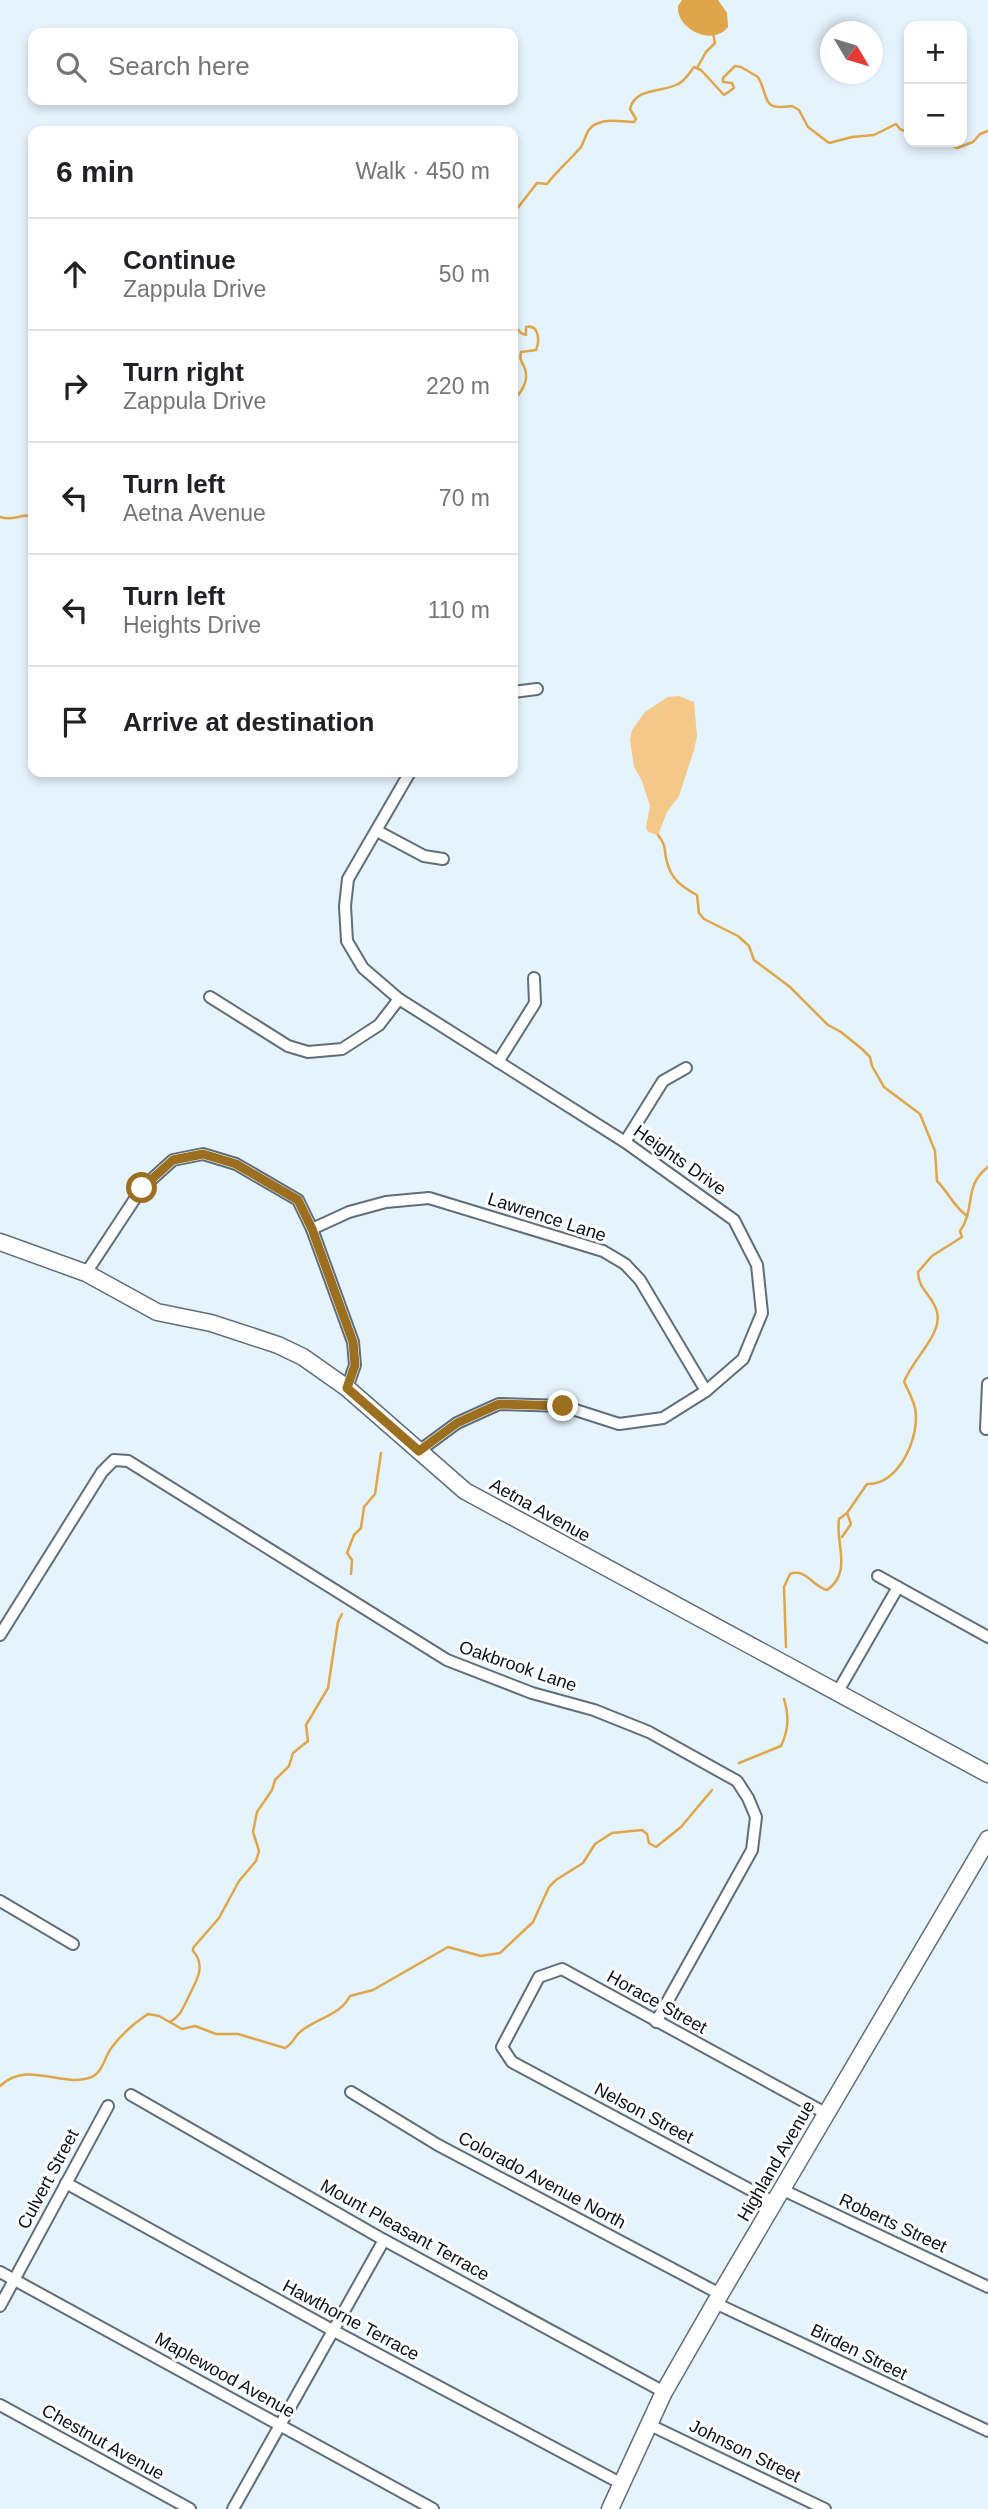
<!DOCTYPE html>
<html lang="en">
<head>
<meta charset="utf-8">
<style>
	body { margin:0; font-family:Helvetica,sans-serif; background:#f6f6f6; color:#202124 }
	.controls { position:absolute; right:21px; top:21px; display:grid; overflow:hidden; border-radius:14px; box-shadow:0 4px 10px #0003 }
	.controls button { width:63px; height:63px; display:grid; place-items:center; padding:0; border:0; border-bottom:2px solid #e0e0e0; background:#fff; color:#202124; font:35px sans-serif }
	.compass { position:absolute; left:820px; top:21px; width:63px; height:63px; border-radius:50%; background:#fff; box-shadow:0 4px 10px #0003; rotate:128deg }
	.stop { position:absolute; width:21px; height:21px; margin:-16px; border:5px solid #9c6f20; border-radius:50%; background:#fff }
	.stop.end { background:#9c6f20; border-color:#fff; box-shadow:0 2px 7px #0008 }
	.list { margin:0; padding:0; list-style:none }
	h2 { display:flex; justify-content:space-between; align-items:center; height:91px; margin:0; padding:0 28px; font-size:30px }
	h2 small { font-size:23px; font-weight:400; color:#757577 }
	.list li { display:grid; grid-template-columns:46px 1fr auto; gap:21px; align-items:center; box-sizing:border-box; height:112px; padding:0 28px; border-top:2px solid #e0e0e0 }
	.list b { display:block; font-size:26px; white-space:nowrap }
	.list p { margin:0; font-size:23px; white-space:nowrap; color:#757577 }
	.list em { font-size:23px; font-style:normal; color:#757577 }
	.icon { flex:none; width:38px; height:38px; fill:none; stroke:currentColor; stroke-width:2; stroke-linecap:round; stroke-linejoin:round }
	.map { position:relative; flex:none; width:988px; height:2509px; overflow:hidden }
	.search { position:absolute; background:#fff; box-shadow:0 4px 10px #0003; left:28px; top:28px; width:490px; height:77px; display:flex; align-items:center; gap:18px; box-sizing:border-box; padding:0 24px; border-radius:14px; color:#757577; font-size:26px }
	.panel { position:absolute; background:#fff; box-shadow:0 4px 10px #0003; left:28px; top:126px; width:490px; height:651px; border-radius:14px }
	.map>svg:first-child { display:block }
	.green { fill:#f3c888 }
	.water { fill:#dfa549 }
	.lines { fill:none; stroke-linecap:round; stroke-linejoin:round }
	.stream { stroke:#dfa549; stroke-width:2.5 }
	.street-casing { stroke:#5f6e79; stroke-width:14 }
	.secondary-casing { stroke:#5f6e79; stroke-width:19 }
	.street { stroke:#fff; stroke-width:10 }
	.secondary { stroke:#fff; stroke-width:16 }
	.route { stroke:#9c6f20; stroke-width:9 }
	.labels { text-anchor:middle; stroke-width:6; stroke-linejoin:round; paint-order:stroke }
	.street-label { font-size:18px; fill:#0b1115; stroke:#fdfdfd }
</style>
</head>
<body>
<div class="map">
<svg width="988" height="2509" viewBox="0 0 988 2509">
	<rect width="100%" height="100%" fill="#e5f3fc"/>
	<path class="green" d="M679,696l15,6 3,34 -3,14 -15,46 -12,16 -9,23 -10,-3 -2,-4 4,-22 -8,-25 -8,-14 -4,-27 2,-10 13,-18 23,-15z"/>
	<path class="water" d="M682,0h36l9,13 1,14c-16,20 -52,2 -50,-21z"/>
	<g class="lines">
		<g class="stream">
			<path d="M697,68l9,-16 9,-9 -2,-10"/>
			<path d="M945,142l12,6 16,-6 7,-8 8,-3"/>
			<path d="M513,214l24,-31 10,1c10,-13 23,-24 34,-37 5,-8 5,-19 15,-23 13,-6 25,-2 38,-2l2,-3 -6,-10c5,-22 32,-16 48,-25 7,-3 11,-11 16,-17l7,3 23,25 10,-7 -2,-5 -9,-1v-4l12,-12 6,1 17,10c12,21 2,34 34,29l7,4 9,17 21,16 23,-6 22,-2 22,-11 4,5 9,4"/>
			<path d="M513,323l8,10 5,2v-8c13,-3 14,14 10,23l-15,2c-2,9 1,9 4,17 4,12 -4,25 -12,30"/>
			<path d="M0,517c15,5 21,-5 33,0"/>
			<path d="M658,835c10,14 5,13 9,27 4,17 15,25 30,33l2,18 5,6 34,17 11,10 5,14 36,27 38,38 13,7 21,17 8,8 2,9 12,21 36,27 15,37 2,30c12,12 17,26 30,35"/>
			<path d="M842,1537l9,-13 -4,-11"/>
			<path d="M351,1574l1,-14 -5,-7 7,-18 7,-7 3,-21 11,-13 6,-41"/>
			<path d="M786,1647l-2,-60 6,-13c16,-6 23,13 37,16 26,-18 8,-47 12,-71l8,-6 20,-29c32,2 54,-49 48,-76 -2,-9 -7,-18 -11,-26 7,-21 39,-48 33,-70 -4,-17 -19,-22 -19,-40l14,-16 30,-19 -2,-6c16,-22 3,-45 28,-64"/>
			<path d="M739,1763l42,-17c8,-17 8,-30 3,-47"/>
			<path d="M170,2022c10,-6 12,-12 17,-22 7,-16 21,-33 6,-49v-3l26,-30 20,-37 17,-20 3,-10 -6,-19 4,-20 15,-22 3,-10 14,-14 4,-13 15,-12 -2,-16 22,-37 10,-66 4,-8"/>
			<path d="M0,2086c28,-26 58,1 89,-8 14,-4 15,-21 23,-31 10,-13 22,-24 36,-33l11,2 23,13 13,-3 21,8h22l47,14c8,-4 9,-11 15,-16 15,-13 41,-17 50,-36l23,-6 75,-43 33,9 19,-3 33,-31 16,-35 7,-7 27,-17 12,-19 17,-11 30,-3 5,4 2,9 7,4 25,-20 31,-37"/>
		</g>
		<defs>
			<g id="street">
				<path d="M513,692l24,-3"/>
				<path d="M410,772l-62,107 -3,27 2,35 16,27 36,31 226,143 109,78 23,45 5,48 -19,46 -37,32 -43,27 -44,6 -56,-18 -64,-2 -42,19 -38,28"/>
				<path d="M377,831l47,25 19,3"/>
				<path d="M210,997l78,49 20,6 34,-3 37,-24 20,-26"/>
				<path d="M498,1062l37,-59 -1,-25"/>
				<path d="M625,1142l38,-61 23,-13"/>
				<path d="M312,1229l37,-17 37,-10 43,-4 174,53 22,13 15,16 66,111"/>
				<path d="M86,1273l56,-85 31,-28 30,-6 33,10 62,36 14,29 41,113 2,23 -8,23"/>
				<path d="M986,1429l2,-45"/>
				<path d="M878,1576l110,61"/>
				<path d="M0,1635l102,-163 12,-12 14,1 319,199 85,33 62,17 55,22 88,49 11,17 8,19 -4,33 -96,172"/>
				<path d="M837,1693l61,-106"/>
				<path d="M0,1901l73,43"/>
				<path d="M351,2092l87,53 282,149"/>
				<path d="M131,2095l253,145 280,152"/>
				<path d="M66,2183l268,148 288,153"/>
				<path d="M783,2190l205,97"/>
				<path d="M775,2203l-263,-141 -10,-15 37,-70 23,-8 265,145"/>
				<path d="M0,2272l433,237"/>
				<path d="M715,2303l273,128"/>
				<path d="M0,2306l108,-200"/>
				<path d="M0,2405l190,104"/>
				<path d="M650,2425l175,84"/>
				<path d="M233,2509l151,-269"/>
			</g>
			<g id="secondary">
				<path d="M0,1242l86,31 71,39 54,11 67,22 25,12 44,31 118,103 523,283"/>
				<path d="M610,2509l54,-117 51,-89 273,-464"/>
			</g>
		</defs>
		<use href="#street" class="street-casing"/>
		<use href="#secondary" class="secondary-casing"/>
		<use href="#street" class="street"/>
		<use href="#secondary" class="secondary"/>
	</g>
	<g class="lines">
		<path class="route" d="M142,1188l31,-28 30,-6 33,10 62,36 14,29 41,113 2,23 -8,23 72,63 38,-28 42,-19 64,2"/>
	</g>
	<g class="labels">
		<g class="street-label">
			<text transform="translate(680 1160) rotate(35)" y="6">Heights Drive</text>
			<text transform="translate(547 1217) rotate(18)" y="6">Lawrence Lane</text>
			<text transform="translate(540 1510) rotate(29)" y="6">Aetna Avenue</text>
			<text transform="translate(518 1666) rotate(19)" y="6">Oakbrook Lane</text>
			<text transform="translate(657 2002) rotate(29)" y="6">Horace Street</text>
			<text transform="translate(644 2113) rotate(28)" y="6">Nelson Street</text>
			<text transform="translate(776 2161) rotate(-60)" y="6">Highland Avenue</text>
			<text transform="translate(48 2179) rotate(-62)" y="6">Culvert Street</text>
			<text transform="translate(542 2180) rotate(28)" y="6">Colorado Avenue North</text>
			<text transform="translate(893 2223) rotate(25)" y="6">Roberts Street</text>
			<text transform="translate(405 2230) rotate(29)" y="6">Mount Pleasant Terrace</text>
			<text transform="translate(351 2320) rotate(28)" y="6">Hawthorne Terrace</text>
			<text transform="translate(859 2352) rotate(26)" y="6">Birden Street</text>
			<text transform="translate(225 2375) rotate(29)" y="6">Maplewood Avenue</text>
			<text transform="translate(103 2442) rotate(29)" y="6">Chestnut Avenue</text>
			<text transform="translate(745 2451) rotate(26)" y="6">Johnson Street</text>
		</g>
	</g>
</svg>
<div class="controls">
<button>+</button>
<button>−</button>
</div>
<svg class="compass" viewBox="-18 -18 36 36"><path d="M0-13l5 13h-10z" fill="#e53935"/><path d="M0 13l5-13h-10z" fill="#757577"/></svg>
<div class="stop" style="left:142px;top:1188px"></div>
<div class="stop end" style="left:563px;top:1406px"></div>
<div class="search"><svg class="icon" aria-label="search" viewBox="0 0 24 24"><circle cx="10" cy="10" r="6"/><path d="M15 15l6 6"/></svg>Search here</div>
<section class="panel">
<h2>6 min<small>Walk · 450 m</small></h2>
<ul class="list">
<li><svg class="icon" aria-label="ahead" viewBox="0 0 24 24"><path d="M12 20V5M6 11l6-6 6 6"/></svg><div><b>Continue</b><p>Zappula Drive</p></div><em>50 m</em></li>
<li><svg class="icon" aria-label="right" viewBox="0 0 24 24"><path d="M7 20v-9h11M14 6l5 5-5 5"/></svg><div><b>Turn right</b><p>Zappula Drive</p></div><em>220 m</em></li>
<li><svg class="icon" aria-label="left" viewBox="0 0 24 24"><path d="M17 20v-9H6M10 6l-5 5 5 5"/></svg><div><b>Turn left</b><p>Aetna Avenue</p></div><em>70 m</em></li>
<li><svg class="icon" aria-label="left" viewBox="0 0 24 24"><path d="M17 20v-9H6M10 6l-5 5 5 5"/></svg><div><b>Turn left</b><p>Heights Drive</p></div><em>110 m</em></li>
<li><svg class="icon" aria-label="arrive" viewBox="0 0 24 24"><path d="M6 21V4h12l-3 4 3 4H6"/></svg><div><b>Arrive at destination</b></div></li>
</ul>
</section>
</div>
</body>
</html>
